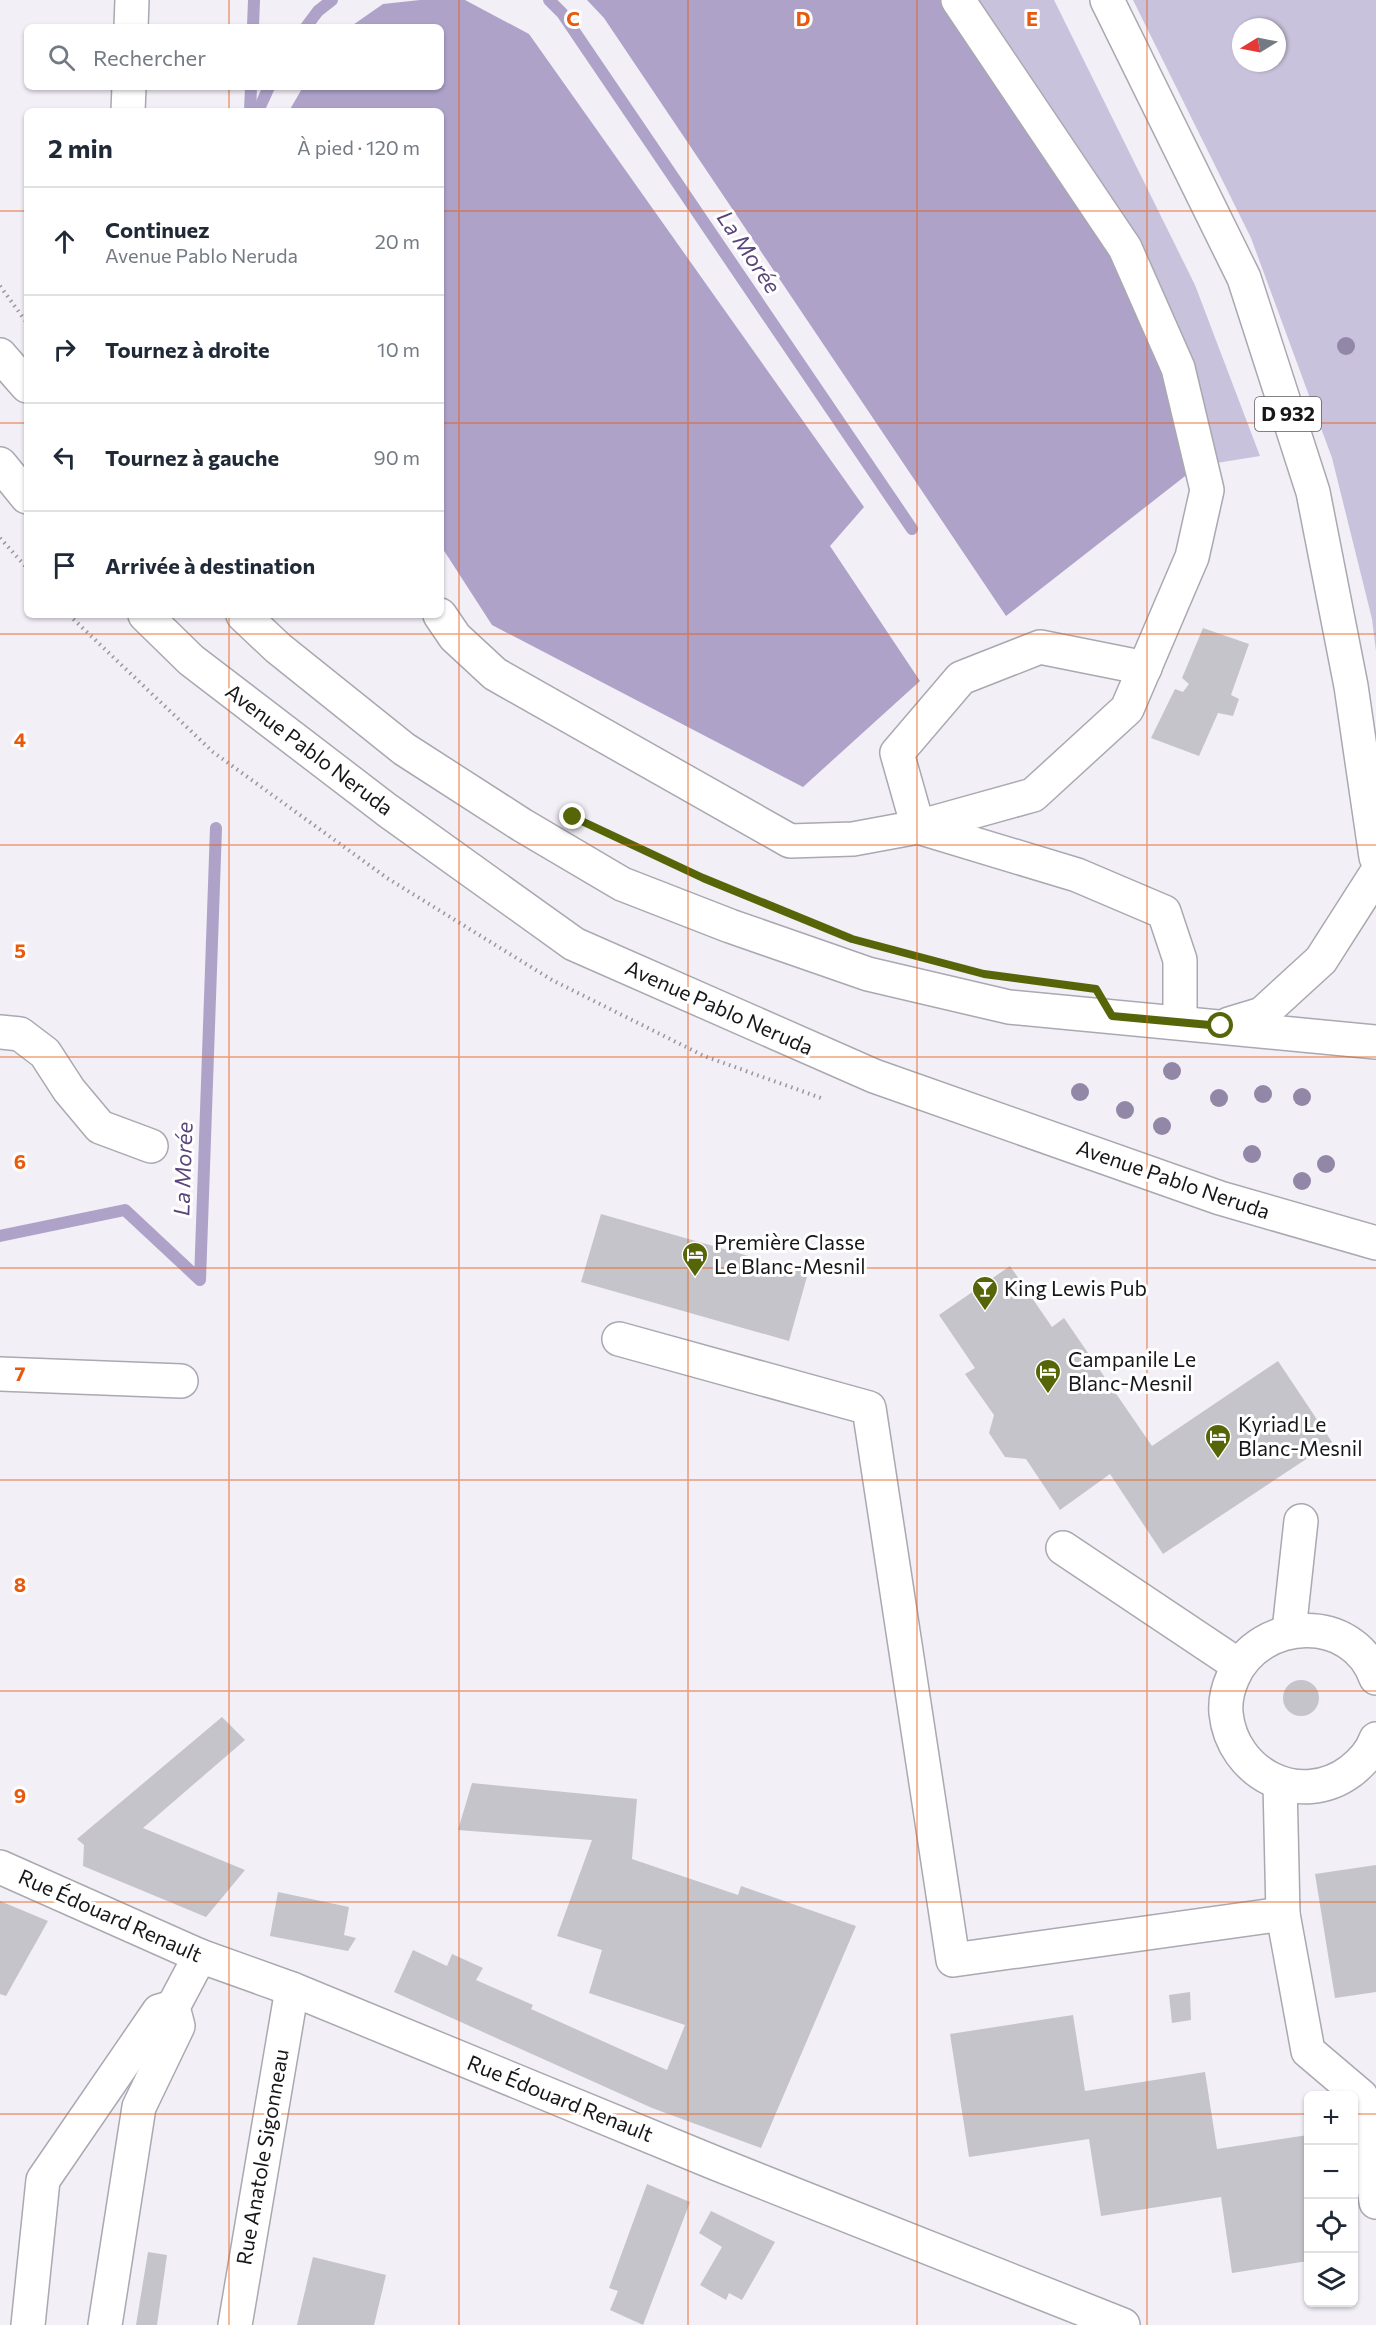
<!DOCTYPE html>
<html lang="fr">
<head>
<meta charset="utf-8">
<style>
	body { margin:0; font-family:Commissioner,sans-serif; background:#f6f6f7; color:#1f2937 }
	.controls { position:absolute; right:18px; bottom:18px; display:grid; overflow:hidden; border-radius:9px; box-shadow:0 2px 4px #0004 }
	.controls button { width:54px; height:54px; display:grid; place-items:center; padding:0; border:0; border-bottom:2px solid #e0e1e3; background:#fff; color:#1f2937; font:30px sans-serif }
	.compass { position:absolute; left:1232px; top:18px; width:54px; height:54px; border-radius:50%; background:#fff; box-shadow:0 2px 4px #0004; rotate:260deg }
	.stop { position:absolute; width:18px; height:18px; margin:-14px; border:4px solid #576509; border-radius:50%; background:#fff }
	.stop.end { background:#576509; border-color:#fff; box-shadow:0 2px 6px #0008 }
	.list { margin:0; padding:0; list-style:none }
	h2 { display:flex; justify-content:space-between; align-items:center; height:78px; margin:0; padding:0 24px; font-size:26px }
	h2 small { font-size:20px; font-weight:400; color:#747a83 }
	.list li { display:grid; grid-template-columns:39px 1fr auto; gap:18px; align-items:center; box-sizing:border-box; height:108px; padding:0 24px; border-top:2px solid #e0e1e3 }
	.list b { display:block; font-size:22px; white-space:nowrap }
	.list p { margin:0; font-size:20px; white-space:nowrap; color:#747a83 }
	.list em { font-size:20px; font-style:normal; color:#747a83 }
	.icon { flex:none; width:33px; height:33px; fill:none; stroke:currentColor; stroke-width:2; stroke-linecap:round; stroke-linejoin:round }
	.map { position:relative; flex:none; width:1376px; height:2325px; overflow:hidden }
	.search { position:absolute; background:#fff; box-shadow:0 2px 4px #0004; left:24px; top:24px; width:420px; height:66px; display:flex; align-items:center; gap:15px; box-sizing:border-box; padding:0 21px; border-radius:9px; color:#747a83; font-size:22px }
	.panel { position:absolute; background:#fff; box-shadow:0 2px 4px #0004; left:24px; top:108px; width:420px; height:510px; border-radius:9px }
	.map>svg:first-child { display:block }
	.green { fill:#c9c2dc; fill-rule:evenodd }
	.water { fill:#aea2c9 }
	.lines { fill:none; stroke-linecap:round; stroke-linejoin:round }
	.stream { stroke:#aea2c9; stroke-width:12 }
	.building { fill:#c6c4cb }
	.minor-casing { stroke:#aaa8b0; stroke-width:36 }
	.major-casing { stroke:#aaa8b0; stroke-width:36 }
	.path { stroke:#99979d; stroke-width:4; stroke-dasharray:1.5 4.5; stroke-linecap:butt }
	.minor { stroke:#fff; stroke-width:33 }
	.major { stroke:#fff; stroke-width:33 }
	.tree { fill:#9387a7 }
	.route { stroke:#576509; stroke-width:8 }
	.grid { fill:none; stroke:#e8590c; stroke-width:1.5; stroke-opacity:0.55 }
	.labels { text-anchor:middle; stroke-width:6; stroke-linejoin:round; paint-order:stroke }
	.shield { fill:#fff; stroke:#5d5c5e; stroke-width:1.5 }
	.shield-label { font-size:20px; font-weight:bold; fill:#171619 }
	.street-label { font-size:21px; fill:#171619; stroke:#fff }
	.poi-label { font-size:21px; fill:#171619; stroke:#fff; text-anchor:start }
	.water-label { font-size:22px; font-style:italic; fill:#58457a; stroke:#fff }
	.grid-label { font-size:20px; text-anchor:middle; font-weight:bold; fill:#e8590c; stroke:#fff; stroke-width:6; stroke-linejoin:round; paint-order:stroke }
</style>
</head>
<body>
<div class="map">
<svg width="1376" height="2325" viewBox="0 0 1376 2325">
	<rect width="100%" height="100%" fill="#f2eff7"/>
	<g class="green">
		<path d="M946,0h108l141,285 65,171 -62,10z"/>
		<path d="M1133,0h243v651l-4,-32 -40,-161 -81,-220zM1241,27h36v36h-36z"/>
	</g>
	<g class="water">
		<path d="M420,0h45l64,34 335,473 -34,39 90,135 -117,106 -311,-162 -51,-79v-435h-152l14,-24h138v-60h-91l33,-23z"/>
		<path d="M587,0h359l182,269 70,197 -192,150 -402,-598z"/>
	</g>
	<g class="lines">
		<g class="stream">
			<path d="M549,0l13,13 350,516"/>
			<path d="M253,27l1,-27"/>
			<path d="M306,27l12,-16 14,-11"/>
			<path d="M250,111l1,-24"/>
			<path d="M258,111l11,-24"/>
			<path d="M0,1236l125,-26 75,70 16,-452"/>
		</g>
	</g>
	<g class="building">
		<path d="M1203,628l46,16 -18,51 8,4 -6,17 -15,-3 -19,43 -48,-18 24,-49 8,3 6,-8 -7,-6z"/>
		<path d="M601,1214l207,59 -19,68 -208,-59z"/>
		<path d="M1010,1266l42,61 12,-9 88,128 126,-85 54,81 -169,112 -53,-80 -50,36 -34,-51 -21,-2 -16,-24 5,-18 -29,-41 10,-6 -36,-53z"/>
		<circle cx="1301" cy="1698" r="18"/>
		<path d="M222,1717l23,23 -102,88 102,42 -39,47 -123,-51 1,-21 -7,-6z"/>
		<path d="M472,1783l165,16 -5,60 106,36 3,-9 115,40 -95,222 -109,-40 -258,-116 19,-42 34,16 5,-12 31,14 -7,12 57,25 -2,4 136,61 18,-45 -96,-32 13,-43 -45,-14 35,-96 -134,-10z"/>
		<path d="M1376,1865v127l-41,6 -20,-124z"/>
		<path d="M278,1892l71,15 -5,28 12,3 -8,13 -78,-15z"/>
		<path d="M0,1901l48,20 -42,75 -6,-2z"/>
		<path d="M1190,1992l1,28 -19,3 -3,-28z"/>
		<path d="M1073,2015l12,76 120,-19 12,77 91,-14v126l-76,12 -11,-76 -120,19 -12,-77 -120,18 -19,-123z"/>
		<path d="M647,2184l43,18 -47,123 -33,-15 8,-19 -9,-3z"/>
		<path d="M711,2211l64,31 -33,58 -13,-7 -3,7 -26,-15 22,-38 -23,-14z"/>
		<path d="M148,2252l19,3 -10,70h-21z"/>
		<path d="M313,2257l73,18 -12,50h-77z"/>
	</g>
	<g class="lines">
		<defs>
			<g id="minor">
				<path d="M131,27l1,-27"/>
				<path d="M128,111l1,-24"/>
				<path d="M440,615l15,22 40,37 295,167 63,-2 65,-12 115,-32 94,-86 65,-152 15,-67 -29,-122 -53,-120 -167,-248"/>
				<path d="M1145,668l-105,-21 -79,31 -64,75 21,74 159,48 87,37 16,48v62"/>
				<path d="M0,1032l20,2 25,19 24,37 31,37 51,19"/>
				<path d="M619,1339l250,69 84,552 330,-46"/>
				<path d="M0,1374l181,7"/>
				<path d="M1063,1548l175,117"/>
				<path d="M1289,1631l12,-110"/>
				<path d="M1376,1678c-23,-65 -116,-61 -143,-1 -5,11 -8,24 -7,36 6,61 74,96 125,58 10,-8 21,-20 25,-32"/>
				<path d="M1280,1783l3,131 25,137 53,45 15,106"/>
				<path d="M0,1867l200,89 92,33 423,174 408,162"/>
				<path d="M28,2325l15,-145 116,-169 14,-4"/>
				<path d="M105,2325l34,-218 39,-81 -5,-19 27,-51"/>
				<path d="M235,2325l57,-336"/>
			</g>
			<g id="major">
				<path d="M1107,0l137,278 69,214 38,194 25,171"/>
				<path d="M0,355l27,31"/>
				<path d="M0,464l27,33"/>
				<path d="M145,615l46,45 196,150 187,134 300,132 346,122 156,45"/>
				<path d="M243,615l35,33 126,101 118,76 100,59 108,42 138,48 141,33 367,35"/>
				<path d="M1229,1024l33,-10 59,-54 55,-86"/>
			</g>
		</defs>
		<use href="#minor" class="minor-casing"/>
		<use href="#major" class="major-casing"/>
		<g class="path">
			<path d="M0,286l27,37"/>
			<path d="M0,538l27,30"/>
			<path d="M69,615l144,137 174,126 165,102 152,76 120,43"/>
		</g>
		<use href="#minor" class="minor"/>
		<use href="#major" class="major"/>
	</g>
	<g class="tree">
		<circle cx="1346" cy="346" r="9"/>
		<circle cx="1172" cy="1071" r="9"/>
		<circle cx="1080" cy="1092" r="9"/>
		<circle cx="1263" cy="1094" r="9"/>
		<circle cx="1302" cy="1097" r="9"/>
		<circle cx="1219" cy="1098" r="9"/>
		<circle cx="1125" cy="1110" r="9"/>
		<circle cx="1162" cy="1126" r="9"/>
		<circle cx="1252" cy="1154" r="9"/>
		<circle cx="1326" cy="1164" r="9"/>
		<circle cx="1302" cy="1181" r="9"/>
	</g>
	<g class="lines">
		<path class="route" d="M573,817l130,61 149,61 132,35 112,15 16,27 109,10"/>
	</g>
	<path class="grid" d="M229,0v27M459,0v2325M688,0v2325M917,0v2325M1147,0v2325M229,87v24M0,211h27M441,211h935M0,423h27M441,423h935M229,615v1710M0,634h1376M0,845h1376M0,1057h1376M0,1268h1376M0,1480h1376M0,1691h1376M0,1902h1376M0,2114h1308M1354,2114h22"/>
	<defs>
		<symbol id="hotel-pin" viewBox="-11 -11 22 30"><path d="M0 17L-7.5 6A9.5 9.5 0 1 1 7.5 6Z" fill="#576509" stroke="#fff"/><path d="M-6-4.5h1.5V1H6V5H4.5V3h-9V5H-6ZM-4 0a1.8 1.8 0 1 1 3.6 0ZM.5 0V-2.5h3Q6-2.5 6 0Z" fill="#fff"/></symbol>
		<symbol id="bar-pin" viewBox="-11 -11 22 30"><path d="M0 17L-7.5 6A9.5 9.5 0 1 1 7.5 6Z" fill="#576509" stroke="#fff"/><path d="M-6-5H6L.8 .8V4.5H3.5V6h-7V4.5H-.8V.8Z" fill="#fff"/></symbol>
	</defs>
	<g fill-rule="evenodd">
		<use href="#hotel-pin" x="680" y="1240" width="30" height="40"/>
		<use href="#bar-pin" x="970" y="1274" width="30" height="40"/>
		<use href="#hotel-pin" x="1033" y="1357" width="30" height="40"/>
		<use href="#hotel-pin" x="1203" y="1422" width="30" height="40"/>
	</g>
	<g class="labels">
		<rect class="shield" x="1255" y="397" width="66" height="34" rx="4.5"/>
		<g class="shield-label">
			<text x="1288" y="421">D 932</text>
		</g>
		<g class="street-label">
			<text transform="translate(309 750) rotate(37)" y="7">Avenue Pablo Neruda</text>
			<text transform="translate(719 1008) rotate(24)" y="7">Avenue Pablo Neruda</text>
			<text transform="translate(1173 1180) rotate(19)" y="7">Avenue Pablo Neruda</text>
			<text transform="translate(110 1916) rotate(24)" y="7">Rue Édouard Renault</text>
			<text transform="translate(560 2099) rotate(22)" y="7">Rue Édouard Renault</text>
			<text transform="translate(263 2157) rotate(-80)" y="7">Rue Anatole Sigonneau</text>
		</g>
		<g class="poi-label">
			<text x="714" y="1250">Première Classe<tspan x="714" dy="24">Le Blanc-Mesnil</tspan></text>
			<text x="1004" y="1296">King Lewis Pub</text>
			<text x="1068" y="1367">Campanile Le<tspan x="1068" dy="24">Blanc-Mesnil</tspan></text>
			<text x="1238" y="1432">Kyriad Le<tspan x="1238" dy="24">Blanc-Mesnil</tspan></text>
		</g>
		<g class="water-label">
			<text transform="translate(749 252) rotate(56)" y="8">La Morée</text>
			<text transform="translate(183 1169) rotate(-88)" y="8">La Morée</text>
		</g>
	</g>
	<g class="grid-label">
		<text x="573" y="26">C</text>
		<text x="803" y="26">D</text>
		<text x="1032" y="26">E</text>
		<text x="20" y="747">4</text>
		<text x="20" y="958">5</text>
		<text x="20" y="1169">6</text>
		<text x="20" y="1381">7</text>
		<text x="20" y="1592">8</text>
		<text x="20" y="1803">9</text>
	</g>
</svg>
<div class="controls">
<button>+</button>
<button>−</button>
<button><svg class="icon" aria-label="locate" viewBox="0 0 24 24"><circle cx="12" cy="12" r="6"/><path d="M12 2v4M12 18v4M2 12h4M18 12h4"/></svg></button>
<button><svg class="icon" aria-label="layers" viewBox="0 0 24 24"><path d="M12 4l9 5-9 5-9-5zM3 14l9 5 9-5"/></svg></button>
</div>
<svg class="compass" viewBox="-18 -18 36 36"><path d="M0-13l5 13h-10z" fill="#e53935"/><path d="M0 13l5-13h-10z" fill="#747a83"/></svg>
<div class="stop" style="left:1221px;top:1026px"></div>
<div class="stop end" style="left:573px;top:817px"></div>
<div class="search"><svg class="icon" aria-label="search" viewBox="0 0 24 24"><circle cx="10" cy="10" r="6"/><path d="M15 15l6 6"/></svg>Rechercher</div>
<section class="panel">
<h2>2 min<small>À pied · 120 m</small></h2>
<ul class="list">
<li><svg class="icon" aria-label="ahead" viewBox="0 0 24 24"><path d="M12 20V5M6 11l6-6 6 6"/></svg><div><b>Continuez</b><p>Avenue Pablo Neruda</p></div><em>20 m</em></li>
<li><svg class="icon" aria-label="right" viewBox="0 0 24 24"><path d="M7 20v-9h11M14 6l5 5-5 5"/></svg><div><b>Tournez à droite</b></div><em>10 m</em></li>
<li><svg class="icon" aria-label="left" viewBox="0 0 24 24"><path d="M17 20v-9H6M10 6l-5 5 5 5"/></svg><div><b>Tournez à gauche</b></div><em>90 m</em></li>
<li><svg class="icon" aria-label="arrive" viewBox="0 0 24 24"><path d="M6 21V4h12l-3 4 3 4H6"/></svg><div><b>Arrivée à destination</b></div></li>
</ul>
</section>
</div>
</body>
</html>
